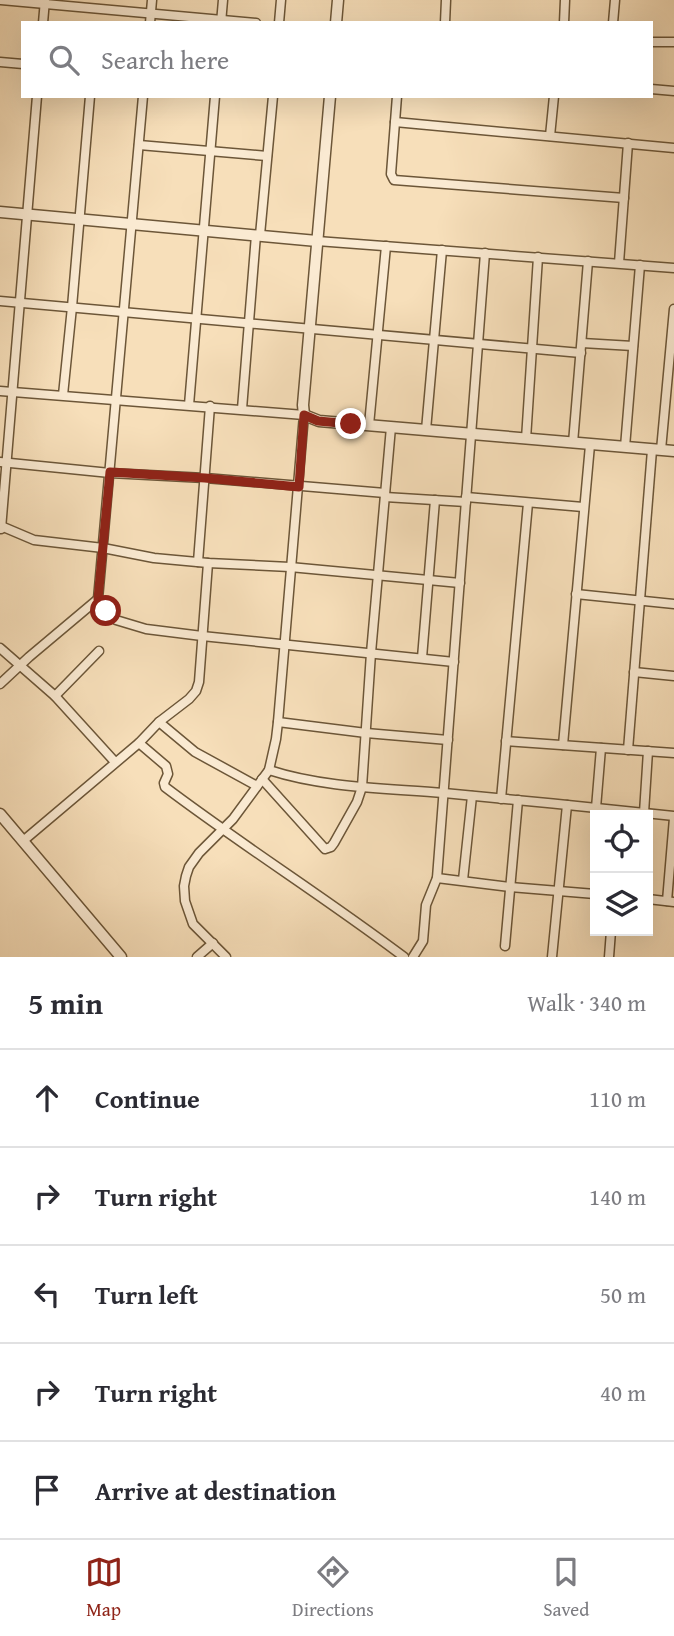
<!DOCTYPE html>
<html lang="en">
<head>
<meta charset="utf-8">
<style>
	body { margin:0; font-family:"Gentium Book Plus",serif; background:#f7f7f7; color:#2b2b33 }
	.controls { position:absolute; right:21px; bottom:21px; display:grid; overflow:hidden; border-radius:0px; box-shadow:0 7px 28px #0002 }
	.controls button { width:63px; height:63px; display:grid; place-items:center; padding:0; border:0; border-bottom:2px solid #e1e1e2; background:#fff; color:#2b2b33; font:35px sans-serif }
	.stop { position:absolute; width:21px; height:21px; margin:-16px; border:5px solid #8f2418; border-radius:50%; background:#fff }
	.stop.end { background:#8f2418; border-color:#fff; box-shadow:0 2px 7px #0008 }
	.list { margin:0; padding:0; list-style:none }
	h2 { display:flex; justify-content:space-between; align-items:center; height:91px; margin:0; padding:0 28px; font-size:30px }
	h2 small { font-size:23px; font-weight:400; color:#7c7c81 }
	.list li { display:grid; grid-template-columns:46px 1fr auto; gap:21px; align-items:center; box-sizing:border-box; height:98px; padding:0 28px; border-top:2px solid #e1e1e2 }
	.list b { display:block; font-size:26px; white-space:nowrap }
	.list em { font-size:23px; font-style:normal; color:#7c7c81 }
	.icon { flex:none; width:38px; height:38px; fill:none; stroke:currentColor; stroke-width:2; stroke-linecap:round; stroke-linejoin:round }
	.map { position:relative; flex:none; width:674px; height:957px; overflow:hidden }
	.search { position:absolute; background:#fff; box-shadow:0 7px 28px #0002; left:21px; right:21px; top:21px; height:77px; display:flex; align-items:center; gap:18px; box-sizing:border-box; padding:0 24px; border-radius:0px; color:#7c7c81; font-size:26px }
	.sheet { height:581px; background:#fff }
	nav { display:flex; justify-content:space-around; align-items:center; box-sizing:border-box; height:98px; border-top:2px solid #e1e1e2; background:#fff; font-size:19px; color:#7c7c81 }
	nav a { display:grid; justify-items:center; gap:4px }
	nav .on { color:#8f2418 }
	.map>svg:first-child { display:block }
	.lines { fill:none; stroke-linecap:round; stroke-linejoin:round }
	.minor-casing { stroke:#6c5638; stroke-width:11 }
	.tertiary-casing { stroke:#6c5638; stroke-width:13 }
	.minor { stroke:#faead2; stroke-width:8 }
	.tertiary { stroke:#faead2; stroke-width:10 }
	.route { stroke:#8f2418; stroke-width:9 }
</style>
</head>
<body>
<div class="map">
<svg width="674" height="957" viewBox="0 0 674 957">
	<rect width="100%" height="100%" fill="#f7dfba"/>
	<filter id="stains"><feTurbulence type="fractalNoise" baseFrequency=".00286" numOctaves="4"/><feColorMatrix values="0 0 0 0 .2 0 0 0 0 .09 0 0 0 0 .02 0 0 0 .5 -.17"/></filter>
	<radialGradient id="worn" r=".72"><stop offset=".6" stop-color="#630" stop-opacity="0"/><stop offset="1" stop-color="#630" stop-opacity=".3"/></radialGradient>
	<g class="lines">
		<defs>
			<g id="minor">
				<path d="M1,0l255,23"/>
				<path d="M43,23l2,-23"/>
				<path d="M150,23l2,-23"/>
				<path d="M221,23l2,-23"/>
				<path d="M279,23l2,-23"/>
				<path d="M445,23l1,-23"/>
				<path d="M564,23l1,-23"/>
				<path d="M613,23l2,-23"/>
				<path d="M651,42h23"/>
				<path d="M0,62l23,2"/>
				<path d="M651,89l23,2"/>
				<path d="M143,96l-45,503 8,12 10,9 30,9 56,7 252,26"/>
				<path d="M397,96l-6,78 3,6 230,18"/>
				<path d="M395,122l279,26"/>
				<path d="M550,136l4,-40"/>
				<path d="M139,145l128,11"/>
				<path d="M260,235l13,-139"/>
				<path d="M317,241l357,27"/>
				<path d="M619,263l9,-120"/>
				<path d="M0,301l581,52"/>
				<path d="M582,343l51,3"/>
				<path d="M0,391l304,24 -26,307 -2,17 -7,31 -36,49 -34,34 -10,14 -3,9 -2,10 1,15 8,23 33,33"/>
				<path d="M63,395l9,-88 18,-211"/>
				<path d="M189,405l26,-309"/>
				<path d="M242,409l14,-174"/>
				<path d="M369,425l17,-179"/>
				<path d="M426,430l16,-180"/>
				<path d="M526,439l12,-182"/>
				<path d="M573,443l15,-182"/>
				<path d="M625,447l15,-182"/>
				<path d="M661,450l13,-141"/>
				<path d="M0,462l110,11 95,5 180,15"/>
				<path d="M385,497l81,5"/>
				<path d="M466,497l117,10"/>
				<path d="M1,526l33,14 69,8 51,10 54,5 82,4 170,16"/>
				<path d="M1,529l36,-433"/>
				<path d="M198,562l12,-156"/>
				<path d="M576,594l98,10"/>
				<path d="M0,648l55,48 60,66"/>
				<path d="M422,658l13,-158"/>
				<path d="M634,672l40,4"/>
				<path d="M0,684l29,-27 69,-58"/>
				<path d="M55,696l44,-45"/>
				<path d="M159,722l36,30 62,34"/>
				<path d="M278,722l88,11 82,7"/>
				<path d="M506,741l168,12"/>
				<path d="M139,743l27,23 2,8 -4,9 1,4c78,59 161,111 239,170"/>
				<path d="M563,745l27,-300"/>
				<path d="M628,750l24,-300"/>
				<path d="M269,770c55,18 117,18 175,23 77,7 153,15 230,23"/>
				<path d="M262,779l63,70 6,-2 3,-4 23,-41 5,-15 9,-134 20,-226"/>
				<path d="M501,799l27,-296"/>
				<path d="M596,808l5,-60"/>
				<path d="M644,813l4,-62"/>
				<path d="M23,841l116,-98 20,-21 30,-23 7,-8 3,-9 9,-119"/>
				<path d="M437,878l73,9 85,7"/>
				<path d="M463,880l9,-84"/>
				<path d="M648,899l26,3"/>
				<path d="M667,901l7,-83"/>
				<path d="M505,946l13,-146"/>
				<path d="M197,957l16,-14"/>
				<path d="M413,957l10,-16 3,-36 11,-27 48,-625"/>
				<path d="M552,957l15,-152"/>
				<path d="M609,957l2,-26"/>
			</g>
			<g id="tertiary">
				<path d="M336,23l2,-23"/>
				<path d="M330,96l-27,309 1,10 15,6 355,30"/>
				<path d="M0,212l317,29"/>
				<path d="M0,814l121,143"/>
			</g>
		</defs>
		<use href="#minor" class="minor-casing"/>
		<use href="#tertiary" class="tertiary-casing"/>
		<use href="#minor" class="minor"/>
		<use href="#tertiary" class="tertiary"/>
	</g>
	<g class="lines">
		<path class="route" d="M106,611l-8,-12 12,-127 95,6 94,9 5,-72 14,6 33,3"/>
	</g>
	<rect width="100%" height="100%" filter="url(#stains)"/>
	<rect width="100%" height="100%" fill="url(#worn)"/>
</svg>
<div class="controls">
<button><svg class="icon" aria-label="locate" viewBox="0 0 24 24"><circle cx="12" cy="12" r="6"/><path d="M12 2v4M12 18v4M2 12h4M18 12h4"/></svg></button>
<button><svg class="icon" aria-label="layers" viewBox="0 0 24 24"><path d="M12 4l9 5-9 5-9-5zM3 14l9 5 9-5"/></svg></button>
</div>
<div class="stop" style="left:106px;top:611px"></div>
<div class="stop end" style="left:351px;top:424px"></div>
<div class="search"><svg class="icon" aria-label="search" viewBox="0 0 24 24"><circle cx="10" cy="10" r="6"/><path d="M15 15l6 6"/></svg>Search here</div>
</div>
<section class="sheet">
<h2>5 min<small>Walk · 340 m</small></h2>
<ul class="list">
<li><svg class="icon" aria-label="ahead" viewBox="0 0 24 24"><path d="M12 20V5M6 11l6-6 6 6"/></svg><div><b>Continue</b></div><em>110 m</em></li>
<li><svg class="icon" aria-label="right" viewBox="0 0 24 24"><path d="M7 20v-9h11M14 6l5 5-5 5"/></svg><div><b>Turn right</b></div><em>140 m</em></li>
<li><svg class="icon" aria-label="left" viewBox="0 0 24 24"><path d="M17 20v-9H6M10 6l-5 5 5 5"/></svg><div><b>Turn left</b></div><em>50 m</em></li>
<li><svg class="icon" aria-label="right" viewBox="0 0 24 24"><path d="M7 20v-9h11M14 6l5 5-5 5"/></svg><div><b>Turn right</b></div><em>40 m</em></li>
<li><svg class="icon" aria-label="arrive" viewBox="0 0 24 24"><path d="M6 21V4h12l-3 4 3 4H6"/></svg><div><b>Arrive at destination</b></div></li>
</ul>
</section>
<nav>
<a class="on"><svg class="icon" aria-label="map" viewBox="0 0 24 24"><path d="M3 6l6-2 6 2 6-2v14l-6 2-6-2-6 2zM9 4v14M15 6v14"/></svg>Map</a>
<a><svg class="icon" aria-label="directions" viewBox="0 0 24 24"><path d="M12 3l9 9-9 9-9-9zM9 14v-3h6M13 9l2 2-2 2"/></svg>Directions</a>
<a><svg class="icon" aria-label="saved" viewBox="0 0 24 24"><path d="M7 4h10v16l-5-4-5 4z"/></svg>Saved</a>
</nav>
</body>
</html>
